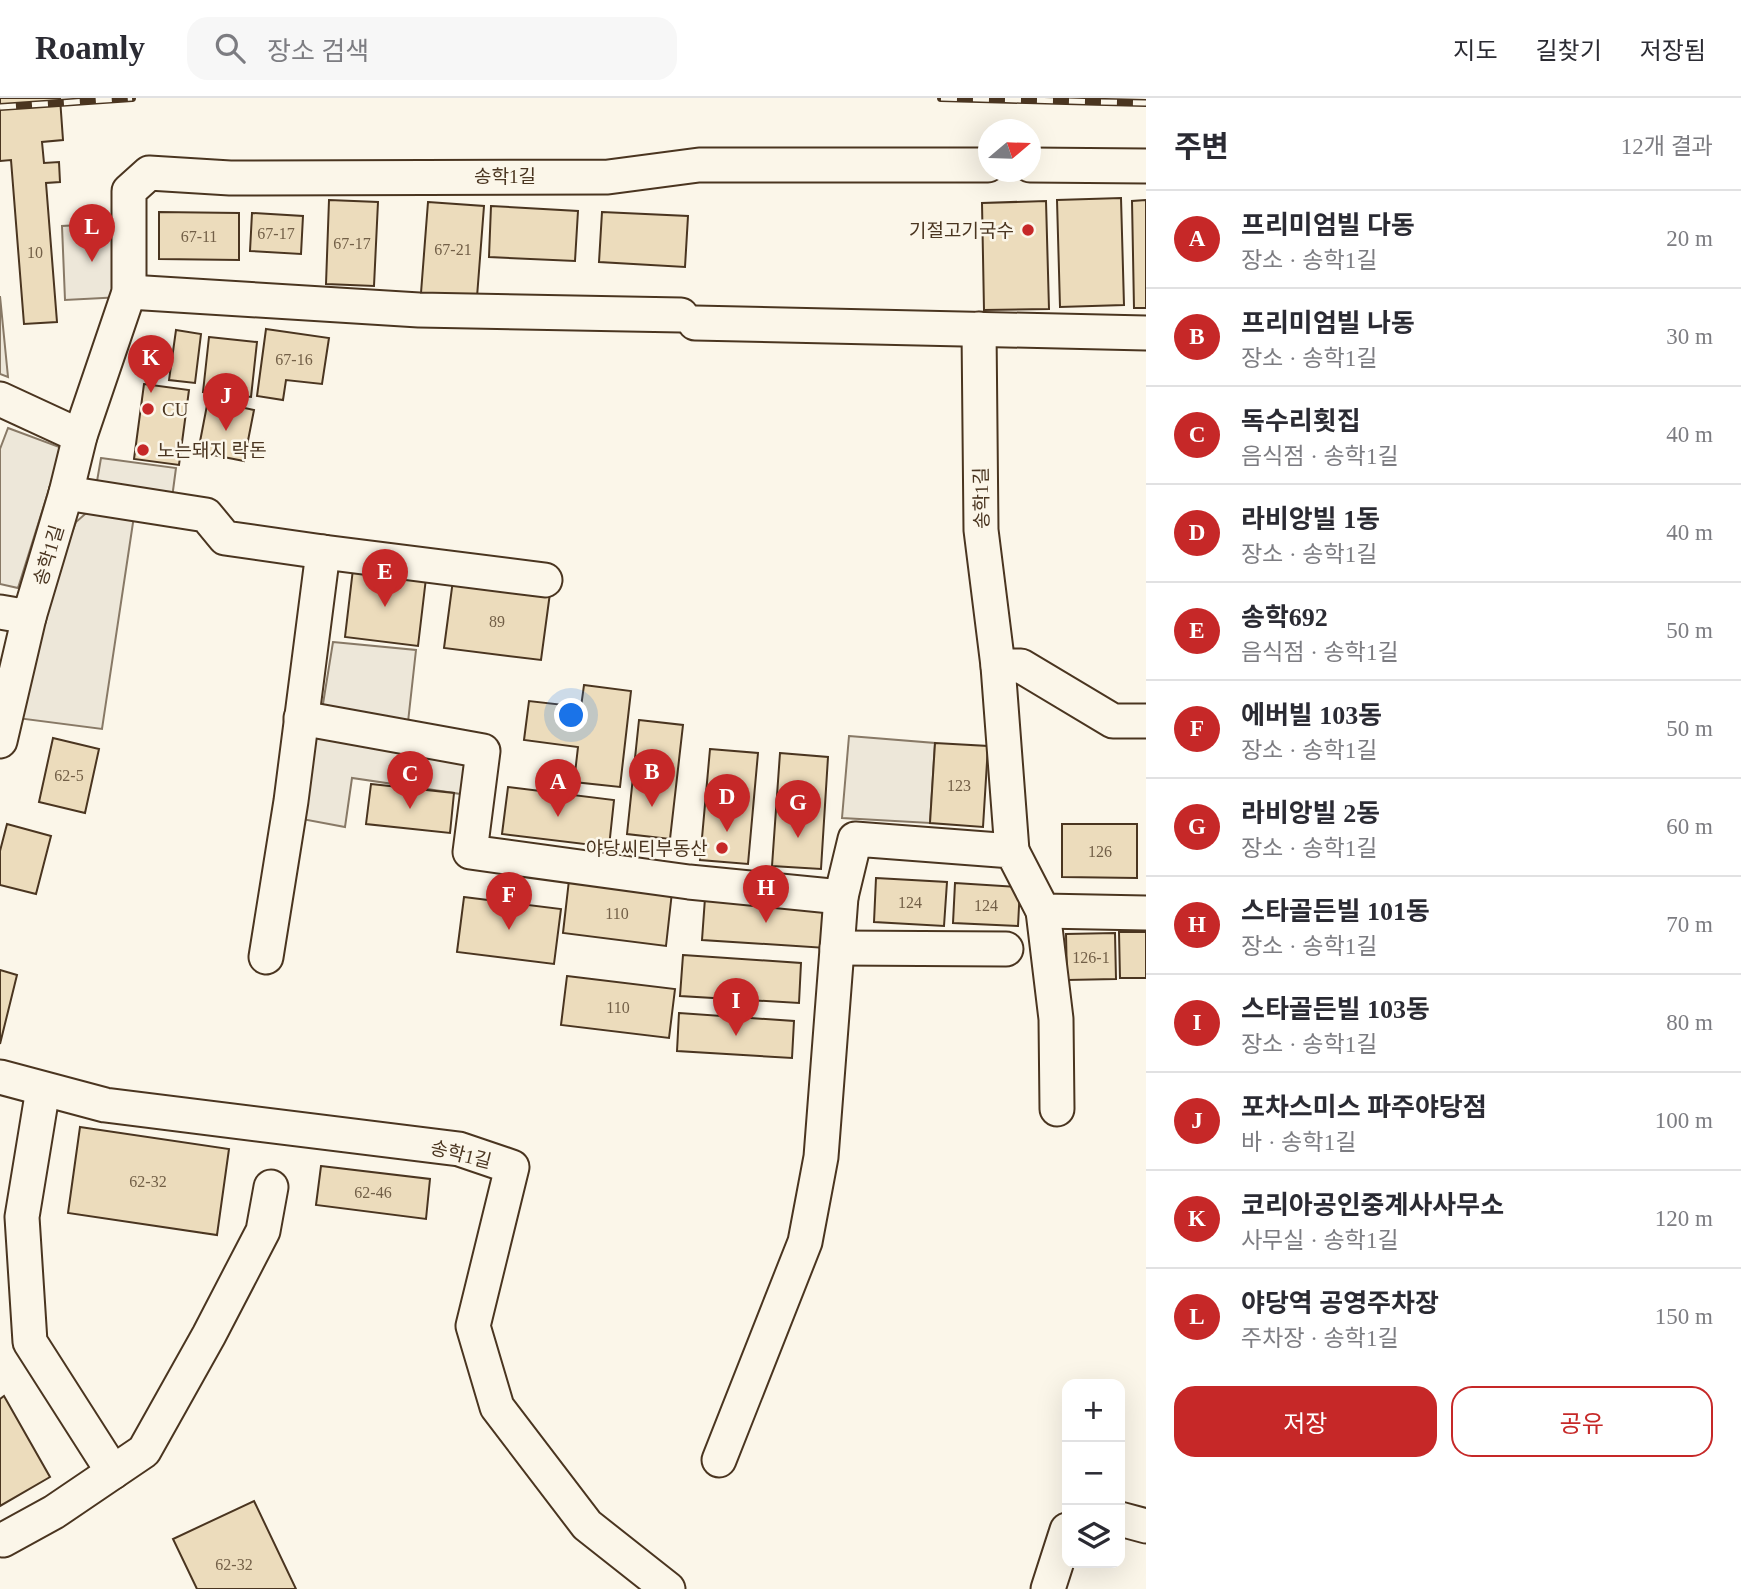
<!DOCTYPE html>
<html lang="ko">
<head>
<meta charset="utf-8">
<style>
	body { margin:0; font-family:"Times New Roman","Noto Sans KR",serif; background:#f7f7f7; color:#2b2b33 }
	.controls { position:absolute; right:21px; bottom:21px; display:grid; overflow:hidden; border-radius:14px; box-shadow:0 7px 28px #0002 }
	.controls button { width:63px; height:63px; display:grid; place-items:center; padding:0; border:0; border-bottom:2px solid #e1e1e2; background:#fff; color:#2b2b33; font:35px sans-serif }
	.compass { position:absolute; left:978px; top:21px; width:63px; height:63px; border-radius:50%; background:#fff; box-shadow:0 7px 28px #0002; rotate:71deg }
	.you { position:absolute; left:572px; top:618px; width:24px; height:24px; margin:-18px; border:5px solid #fff; border-radius:50%; background:#1a73e8; box-shadow:0 0 0 10px #1a73e833 }
	.badge { display:grid; place-items:center; width:46px; height:46px; border-radius:50%; background:#c62828; color:#fff; font-size:23px; font-weight:700 }
	.pin { position:absolute; translate:-50% -58px; filter:drop-shadow(0 2px 4px #0008) }
	.pin::after { content:''; position:absolute; top:37px; width:24px; height:21px; background:inherit; clip-path:polygon(0 0,100% 0,50% 100%) }
	.list { margin:0; padding:0; list-style:none }
	h2 { display:flex; justify-content:space-between; align-items:center; height:91px; margin:0; padding:0 28px; font-size:30px }
	h2 small { font-size:23px; font-weight:400; color:#7c7c81 }
	.list li { display:grid; grid-template-columns:46px 1fr auto; gap:21px; align-items:center; box-sizing:border-box; height:98px; padding:0 28px; border-top:2px solid #e1e1e2 }
	.list b { display:block; font-size:26px; white-space:nowrap }
	.list p { margin:0; font-size:23px; white-space:nowrap; color:#7c7c81 }
	.list em { font-size:23px; font-style:normal; color:#7c7c81 }
	.actions { display:flex; gap:14px; padding:21px 28px }
	.actions a { flex:1; padding:16px 0; border:2px solid #c62828; border-radius:21px; text-align:center; font-size:24px; color:#c62828 }
	.actions .main { background:#c62828; color:#fff }
	.icon { flex:none; width:38px; height:38px; fill:none; stroke:currentColor; stroke-width:2; stroke-linecap:round; stroke-linejoin:round }
	.map { position:relative; flex:none; width:1146px; height:1491px; overflow:hidden }
	header { display:flex; align-items:center; gap:42px; box-sizing:border-box; height:98px; padding:0 35px; background:#fff; border-bottom:2px solid #e1e1e2 }
	header strong { font-size:33px }
	nav { display:flex; gap:38px; margin-inline-start:auto; font-size:24px }
	.search { width:490px; height:63px; background:#f7f7f7; display:flex; align-items:center; gap:18px; box-sizing:border-box; padding:0 24px; border-radius:21px; color:#7c7c81; font-size:26px }
	main { display:flex }
	aside { flex:1; background:#fff }
	.map>svg:first-child { display:block }
	.parking { fill:#ede7d9; stroke:#887966; stroke-width:2 }
	.building { fill:#ecdcbc; stroke:#4a3520; stroke-width:2 }
	.lines { fill:none; stroke-linecap:round; stroke-linejoin:round }
	.minor-casing { stroke:#4a3520; stroke-width:37 }
	.minor { stroke:#fbf6e9; stroke-width:33 }
	.rail-casing { stroke:#4a3520; stroke-width:8 }
	.rail { stroke:#fbf6e9; stroke-width:5; stroke-dasharray:16; stroke-linecap:butt }
	.poi-dot { fill:#c62828; stroke:#fbf6e9; stroke-width:2.5 }
	.labels { text-anchor:middle; stroke-width:5; stroke-linejoin:round; paint-order:stroke }
	.number-label { font-size:16px; fill:#725f47 }
	.street-label { font-size:19px; fill:#4a3520; stroke:#fbf6e9 }
	.poi-label { font-size:19px; fill:#4a3520; stroke:#fbf6e9; text-anchor:end }
</style>
</head>
<body>
<header>
<strong>Roamly</strong>
<div class="search"><svg class="icon" aria-label="search" viewBox="0 0 24 24"><circle cx="10" cy="10" r="6"/><path d="M15 15l6 6"/></svg>장소 검색</div>
<nav><a>지도</a><a>길찾기</a><a>저장됨</a></nav>
</header>
<main>
<div class="map">
<svg width="1146" height="1491" viewBox="0 0 1146 1491">
	<rect width="100%" height="100%" fill="#fbf6e9"/>
	<g class="parking">
		<path d="M118,125l4,74 -57,3 -3,-74z"/>
		<path d="M0,198l8,81 -8,-3z"/>
		<path d="M8,330l54,20 -44,140 -18,-4v-135z"/>
		<path d="M101,360l75,10 -4,30 -76,-11z"/>
		<path d="M92,410l42,8 -32,213 -85,-11 38,-140 21,-56z"/>
		<path d="M333,544l83,8 -8,72 -86,-12z"/>
		<path d="M313,633l153,27 -5,36 -109,-16 -7,49 -43,-8z"/>
		<path d="M849,638l86,7 -5,80 -88,-5z"/>
	</g>
	<g class="building">
		<path d="M0,0h60l3,42 -21,2 2,21 15,-1 1,20 -14,1 11,139 -33,2 -13,-164 -11,1z"/>
		<path d="M1121,100l3,107 -64,2 -3,-107z"/>
		<path d="M329,102l49,2 -4,84 -48,-2z"/>
		<path d="M1146,102v108h-12l-2,-107z"/>
		<path d="M1046,103l3,108 -65,1 -2,-107z"/>
		<path d="M428,104l56,4 -7,91 -56,-4z"/>
		<path d="M491,108l87,5 -3,50 -86,-4z"/>
		<path d="M159,114l80,1v47l-80,-1z"/>
		<path d="M602,114l86,4 -3,51 -86,-5z"/>
		<path d="M252,115l51,3 -2,38 -51,-3z"/>
		<path d="M266,231l63,9 -7,46 -36,-4 -3,20 -26,-4z"/>
		<path d="M176,232l25,4 -6,49 -26,-3z"/>
		<path d="M209,239l48,5 -6,55 -48,-5z"/>
		<path d="M144,286l45,6 -10,75 -45,-6z"/>
		<path d="M208,302l46,10 -10,51 -46,-9z"/>
		<path d="M353,471l73,9 -8,68 -73,-9z"/>
		<path d="M453,482l97,13 -9,67 -97,-12z"/>
		<path d="M584,587l47,6 -11,96 -46,-5 4,-35 -54,-7 5,-39 52,6z"/>
		<path d="M639,622l44,5 -13,114 -43,-5z"/>
		<path d="M53,640l46,11 -14,64 -46,-11z"/>
		<path d="M935,645l53,3 -5,81 -53,-4z"/>
		<path d="M710,651l48,4 -10,111 -48,-4z"/>
		<path d="M780,655l48,4 -7,112 -49,-3z"/>
		<path d="M371,686l83,9 -4,40 -84,-9z"/>
		<path d="M508,689l106,13 -5,47 -107,-13z"/>
		<path d="M7,726l44,12 -15,58 -36,-9v-34z"/>
		<path d="M1062,726h75v54l-75,-1z"/>
		<path d="M876,780l71,4 -3,44 -70,-4z"/>
		<path d="M569,782l103,12 -6,54 -103,-13z"/>
		<path d="M955,785l65,4 -2,39 -65,-3z"/>
		<path d="M464,799l97,12 -7,55 -97,-12z"/>
		<path d="M705,800l124,9 -3,41 -124,-8z"/>
		<path d="M1119,834h27v46h-26z"/>
		<path d="M1115,835l1,46 -49,1 -1,-46z"/>
		<path d="M683,857l118,8 -2,40 -119,-7z"/>
		<path d="M0,872l17,5 -17,69z"/>
		<path d="M567,878l108,13 -6,49 -108,-13z"/>
		<path d="M679,915l115,8 -2,37 -115,-7z"/>
		<path d="M80,1029l149,22 -12,86 -149,-22z"/>
		<path d="M321,1068l109,13 -4,40 -110,-14z"/>
		<path d="M4,1298l46,81 -50,29v-107z"/>
		<path d="M254,1403l42,88h-99l-24,-50z"/>
	</g>
	<g class="lines">
		<defs>
			<g id="minor">
				<path d="M1030,67l116,1"/>
				<path d="M129,194l290,18 262,5"/>
				<path d="M695,225l451,10"/>
				<path d="M979,231l2,201 17,136 14,185"/>
				<path d="M0,301l80,37"/>
				<path d="M66,395l140,22 19,23 98,14 -32,249 -25,156"/>
				<path d="M323,454l222,28"/>
				<path d="M0,514l29,5 37,-124 14,-57 49,-144v-101l20,-18 81,5 378,-1 91,-12h289"/>
				<path d="M998,568h23l92,55h33"/>
				<path d="M301,620l182,33 -13,101 219,30 152,15 14,-58 157,12 31,60 103,2"/>
				<path d="M0,643l29,-124"/>
				<path d="M1043,813l13,108 1,90"/>
				<path d="M837,850l169,1"/>
				<path d="M0,979l105,28 354,44 53,18 -39,159 24,81 90,118 81,64"/>
				<path d="M43,991l-21,128 8,125 83,130 31,-21 65,-116 54,-104 8,-44"/>
				<path d="M719,1362l86,-218 16,-85 20,-260"/>
				<path d="M1120,1421l26,7"/>
				<path d="M3,1442l51,-28 59,-40"/>
				<path d="M1048,1491l19,-59"/>
			</g>
		</defs>
		<use href="#minor" class="minor-casing"/>
		<use href="#minor" class="minor"/>
		<defs>
			<g id="rail">
				<path d="M941,0l205,5"/>
				<path d="M0,9l132,-9"/>
			</g>
		</defs>
		<use href="#rail" class="rail-casing"/>
		<use href="#rail" class="rail"/>
	</g>
	<g class="poi-dot">
		<circle cx="1028" cy="132" r="7"/>
		<circle cx="148" cy="311" r="7"/>
		<circle cx="143" cy="352" r="7"/>
		<circle cx="722" cy="750" r="7"/>
	</g>
	<g class="labels">
		<g class="number-label">
			<text x="276" y="141">67-17</text>
			<text x="199" y="144">67-11</text>
			<text x="352" y="151">67-17</text>
			<text x="453" y="157">67-21</text>
			<text x="35" y="160">10</text>
			<text x="294" y="267">67-16</text>
			<text x="497" y="529">89</text>
			<text x="69" y="683">62-5</text>
			<text x="959" y="693">123</text>
			<text x="1100" y="759">126</text>
			<text x="910" y="810">124</text>
			<text x="986" y="813">124</text>
			<text x="617" y="821">110</text>
			<text x="1091" y="865">126-1</text>
			<text x="618" y="915">110</text>
			<text x="148" y="1089">62-32</text>
			<text x="373" y="1100">62-46</text>
			<text x="234" y="1472">62-32</text>
		</g>
		<g class="street-label">
			<text x="505" y="85">송학1길</text>
			<text transform="translate(981 400) rotate(-91)" y="7">송학1길</text>
			<text transform="translate(48 457) rotate(-73)" y="7">송학1길</text>
			<text transform="translate(461 1056) rotate(14)" y="7">송학1길</text>
		</g>
		<g class="poi-label">
			<text x="1014" y="139">기절고기국수</text>
			<text x="162" y="318" text-anchor="start">CU</text>
			<text x="157" y="359" text-anchor="start">노는돼지 락돈</text>
			<text x="708" y="757">야당씨티부동산</text>
		</g>
	</g>
</svg>
<div class="controls">
<button>+</button>
<button>−</button>
<button><svg class="icon" aria-label="layers" viewBox="0 0 24 24"><path d="M12 4l9 5-9 5-9-5zM3 14l9 5 9-5"/></svg></button>
</div>
<svg class="compass" viewBox="-18 -18 36 36"><path d="M0-13l5 13h-10z" fill="#e53935"/><path d="M0 13l5-13h-10z" fill="#7c7c81"/></svg>
<div class="you"></div>
<div class="pin badge" style="left:558px;top:719px">A</div>
<div class="pin badge" style="left:652px;top:709px">B</div>
<div class="pin badge" style="left:410px;top:711px">C</div>
<div class="pin badge" style="left:727px;top:734px">D</div>
<div class="pin badge" style="left:385px;top:509px">E</div>
<div class="pin badge" style="left:509px;top:832px">F</div>
<div class="pin badge" style="left:798px;top:740px">G</div>
<div class="pin badge" style="left:766px;top:825px">H</div>
<div class="pin badge" style="left:736px;top:938px">I</div>
<div class="pin badge" style="left:226px;top:333px">J</div>
<div class="pin badge" style="left:151px;top:295px">K</div>
<div class="pin badge" style="left:92px;top:164px">L</div>
</div>
<aside>
<h2>주변<small>12개 결과</small></h2>
<ul class="list">
<li><span class="badge">A</span><div><b>프리미엄빌 다동</b><p>장소 · 송학1길</p></div><em>20 m</em></li>
<li><span class="badge">B</span><div><b>프리미엄빌 나동</b><p>장소 · 송학1길</p></div><em>30 m</em></li>
<li><span class="badge">C</span><div><b>독수리횟집</b><p>음식점 · 송학1길</p></div><em>40 m</em></li>
<li><span class="badge">D</span><div><b>라비앙빌 1동</b><p>장소 · 송학1길</p></div><em>40 m</em></li>
<li><span class="badge">E</span><div><b>송학692</b><p>음식점 · 송학1길</p></div><em>50 m</em></li>
<li><span class="badge">F</span><div><b>에버빌 103동</b><p>장소 · 송학1길</p></div><em>50 m</em></li>
<li><span class="badge">G</span><div><b>라비앙빌 2동</b><p>장소 · 송학1길</p></div><em>60 m</em></li>
<li><span class="badge">H</span><div><b>스타골든빌 101동</b><p>장소 · 송학1길</p></div><em>70 m</em></li>
<li><span class="badge">I</span><div><b>스타골든빌 103동</b><p>장소 · 송학1길</p></div><em>80 m</em></li>
<li><span class="badge">J</span><div><b>포차스미스 파주야당점</b><p>바 · 송학1길</p></div><em>100 m</em></li>
<li><span class="badge">K</span><div><b>코리아공인중계사사무소</b><p>사무실 · 송학1길</p></div><em>120 m</em></li>
<li><span class="badge">L</span><div><b>야당역 공영주차장</b><p>주차장 · 송학1길</p></div><em>150 m</em></li>
</ul>
<div class="actions"><a class="main">저장</a><a>공유</a></div>
</aside>
</main>
</body>
</html>
